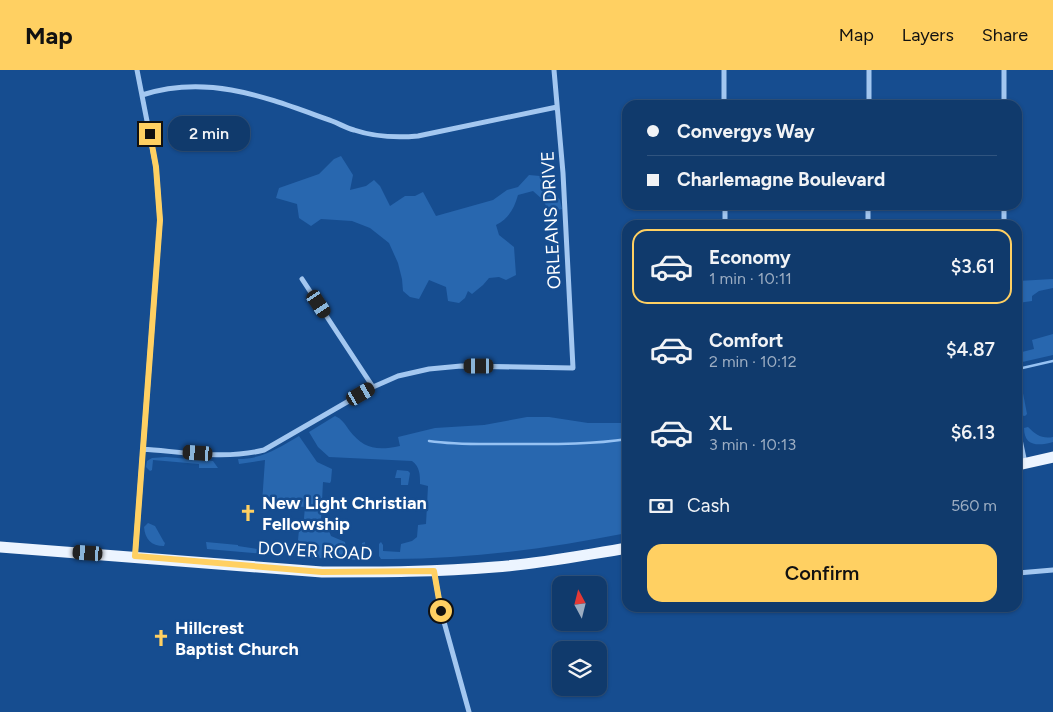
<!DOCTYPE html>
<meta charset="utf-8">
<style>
body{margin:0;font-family:Figtree,sans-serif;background:#194172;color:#f1f3f6;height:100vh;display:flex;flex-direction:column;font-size:19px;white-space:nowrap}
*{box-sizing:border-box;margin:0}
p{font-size:16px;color:#9cadc2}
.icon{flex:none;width:28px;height:28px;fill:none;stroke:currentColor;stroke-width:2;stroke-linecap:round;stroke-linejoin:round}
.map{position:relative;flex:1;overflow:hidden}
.sheet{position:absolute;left:622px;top:150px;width:400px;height:392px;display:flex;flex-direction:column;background:#103a6c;border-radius:15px;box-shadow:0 1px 4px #0004,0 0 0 1px #30547f}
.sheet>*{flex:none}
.banner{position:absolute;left:622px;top:30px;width:400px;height:110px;border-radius:15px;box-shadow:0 1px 4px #0004,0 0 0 1px #30547f;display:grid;align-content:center;height:110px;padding:0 25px;background:#103a6c}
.needle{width:32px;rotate:353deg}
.controls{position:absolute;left:552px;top:506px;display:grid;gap:10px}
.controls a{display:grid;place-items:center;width:55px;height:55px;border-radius:10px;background:#103a6c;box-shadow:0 1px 4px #0004,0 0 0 1px #30547f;font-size:25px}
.end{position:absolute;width:22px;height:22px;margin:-11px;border:6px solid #ffd062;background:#111;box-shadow:0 0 0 2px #111}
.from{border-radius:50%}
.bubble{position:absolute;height:35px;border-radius:15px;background:#103a6c;box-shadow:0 1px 4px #0004,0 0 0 1px #30547f;font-size:16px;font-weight:600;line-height:35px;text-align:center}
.car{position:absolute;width:15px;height:30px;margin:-15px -8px;border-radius:6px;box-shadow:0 0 4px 1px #0007;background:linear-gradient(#222 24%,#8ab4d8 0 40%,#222 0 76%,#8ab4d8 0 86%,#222 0)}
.banner b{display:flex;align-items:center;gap:18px;height:48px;font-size:19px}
.banner b+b{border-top:1px solid #30547f}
.banner i{width:12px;height:12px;background:#f1f3f6}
ul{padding:9px 0 0;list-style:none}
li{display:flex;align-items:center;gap:15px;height:75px;margin:0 10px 8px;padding:0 15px;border:2px solid transparent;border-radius:15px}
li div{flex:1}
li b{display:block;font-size:19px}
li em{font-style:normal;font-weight:600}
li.active{border-color:#ffd062}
li>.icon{width:45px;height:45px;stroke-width:1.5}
.pay{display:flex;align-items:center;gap:12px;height:55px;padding:0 25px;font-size:19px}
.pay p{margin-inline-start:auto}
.action{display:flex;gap:10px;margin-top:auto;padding:10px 25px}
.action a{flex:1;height:58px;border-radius:15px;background:#ffd062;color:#111;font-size:20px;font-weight:600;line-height:58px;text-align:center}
header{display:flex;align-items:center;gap:30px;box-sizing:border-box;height:70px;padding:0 25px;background:#ffd062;color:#111}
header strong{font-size:24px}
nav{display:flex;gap:28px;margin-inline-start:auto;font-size:18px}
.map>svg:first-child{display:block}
.green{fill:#2867af}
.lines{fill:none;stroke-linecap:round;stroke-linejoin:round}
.stream{stroke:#96c2f3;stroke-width:2.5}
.minor{stroke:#a3c7f0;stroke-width:5}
.primary{stroke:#ecf4ff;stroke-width:11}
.route{stroke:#ffd062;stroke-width:6}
.labels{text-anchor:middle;stroke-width:5;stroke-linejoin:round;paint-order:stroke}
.street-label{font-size:18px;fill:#fff;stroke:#164d90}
.poi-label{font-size:18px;font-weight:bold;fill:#fff;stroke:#164d90;text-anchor:start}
</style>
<header>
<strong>Map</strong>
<nav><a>Map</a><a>Layers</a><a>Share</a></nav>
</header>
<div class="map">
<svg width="1053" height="642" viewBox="0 0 1053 642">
<rect width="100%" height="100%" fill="#164d90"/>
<!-- green -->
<path class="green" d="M341 86 353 105 350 120 366 116 374 110 380 116 390 136 405 126H415L423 122 436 146 493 130 507 120 518 117 529 105 540 106 560 130 562 139 550 142 542 129 533 121 518 125C514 139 509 148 496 155L499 165 514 177 516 205 506 210 499 207 489 208 483 215 472 224 468 221 465 228 459 233 448 231 446 217 429 210 419 229 410 227 403 221 402 209 398 193 389 173 370 158 352 151 321 149 311 156 299 148 297 134 276 128 279 118 319 104 334 89Z
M1053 209V218L1039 221 1032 226V231L1018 233V211Z
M1053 264V285L1018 293V283L1034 279 1032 270Z
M1018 316 1022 318 1027 344 1025 346 1019 345 1018 335Z
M335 346C342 349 345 354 349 360 364 379 376 381 400 376L398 367 435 358 484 355 527 347H549L588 353H627V463C546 479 464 490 381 489L379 486V474L381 472 383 475V481L400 482 401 474 412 471 417 467 418 455 426 454 428 416 420 414C420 405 420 397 412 391L329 387 318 377 309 362Z
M1028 357C1036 365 1042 369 1053 367V372C1039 376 1024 377 1024 358Z
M299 366 317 392 332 399 331 411 330 413 323 412 321 450 328 451 329 461 331 466 345 472 346 479 361 480 362 473 365 472 364 486 361 490 296 487V483L300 482 301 472 298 470 299 460 303 459 305 437 262 433 265 390 239 394 238 389C263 389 278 378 299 366Z
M166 387 213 391 218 398H199V394L153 390 152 400 150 401 146 397 147 391 152 388Z
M397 400 408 401 410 403 408 415H401V408H395Z
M148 453 155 456 164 472 165 473 164 476C151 476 145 469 144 457Z
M206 472 238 475V476L277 482V485L207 479Z"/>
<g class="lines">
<!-- stream -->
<path class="stream" d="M1018 299 1053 291
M429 371C456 375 482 374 509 374 549 374 588 375 628 369"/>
<!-- minor -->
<path class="minor" d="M724 0V35
M869 0V35
M1004 0V35
M142 25C210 3 270 29 332 51 340 54 346 58 354 60 375 67 396 68 418 66L557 37
M725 135V155
M868 155V135
M1004 155V135
M302 209 373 317
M1018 360 1025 393
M143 379C183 382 225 390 264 380L373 317 398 306 429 299 461 296 573 298 563 103 554 0
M135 486 160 150 156 97 137 0
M434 501 441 541 469 642
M1018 503 1053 500"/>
<!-- primary -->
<path class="primary" d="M1018 395 1053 387
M0 477 322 502C380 502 437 502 495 497 539 494 583 485 628 478"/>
</g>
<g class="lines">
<!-- route -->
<path class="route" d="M150 64 156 97 160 150 135 486 322 502 434 501 441 541"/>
</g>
<!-- icons -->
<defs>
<g id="church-bare" transform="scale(1.35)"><path d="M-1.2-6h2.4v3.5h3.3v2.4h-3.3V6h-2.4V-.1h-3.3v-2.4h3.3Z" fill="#ffd062" stroke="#164d90" stroke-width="2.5" paint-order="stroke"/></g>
</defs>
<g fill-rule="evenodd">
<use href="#church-bare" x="248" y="443"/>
<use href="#church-bare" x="161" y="568"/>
</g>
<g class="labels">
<!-- street labels -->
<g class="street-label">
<text transform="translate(551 150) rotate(-93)" y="6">ORLEANS DRIVE</text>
<text transform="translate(315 481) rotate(3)" y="6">DOVER ROAD</text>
</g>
<!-- poi labels -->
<g class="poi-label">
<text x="262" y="439">New Light Christian<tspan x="262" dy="21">Fellowship</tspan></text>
<text x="175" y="564">Hillcrest<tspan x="175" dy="21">Baptist Church</tspan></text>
</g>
</g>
</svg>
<div class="controls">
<a><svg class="needle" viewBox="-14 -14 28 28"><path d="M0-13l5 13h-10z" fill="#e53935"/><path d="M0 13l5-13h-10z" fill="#9cadc2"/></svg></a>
<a><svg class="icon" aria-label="layers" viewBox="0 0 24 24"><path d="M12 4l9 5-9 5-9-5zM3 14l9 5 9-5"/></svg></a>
</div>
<i class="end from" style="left:441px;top:541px"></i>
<i class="end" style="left:150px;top:64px"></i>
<div class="bubble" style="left:168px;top:46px;width:82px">2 min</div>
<i class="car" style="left:319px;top:234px;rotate:146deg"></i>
<i class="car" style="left:479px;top:296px;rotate:270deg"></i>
<i class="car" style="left:361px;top:324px;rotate:60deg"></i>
<i class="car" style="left:198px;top:383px;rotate:274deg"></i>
<i class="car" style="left:88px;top:483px;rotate:274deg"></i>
<div class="banner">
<b><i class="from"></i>Convergys Way</b>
<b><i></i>Charlemagne Boulevard</b>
</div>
<section class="sheet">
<ul>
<li class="active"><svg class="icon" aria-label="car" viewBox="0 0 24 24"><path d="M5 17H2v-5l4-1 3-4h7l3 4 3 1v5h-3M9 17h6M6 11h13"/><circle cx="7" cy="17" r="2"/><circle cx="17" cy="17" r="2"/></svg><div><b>Economy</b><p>1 min · 10:11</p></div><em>$3.61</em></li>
<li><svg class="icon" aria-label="car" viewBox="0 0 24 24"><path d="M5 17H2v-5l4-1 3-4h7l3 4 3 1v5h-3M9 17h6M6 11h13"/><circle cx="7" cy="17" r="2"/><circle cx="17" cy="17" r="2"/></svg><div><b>Comfort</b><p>2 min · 10:12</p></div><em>$4.87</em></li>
<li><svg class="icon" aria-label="car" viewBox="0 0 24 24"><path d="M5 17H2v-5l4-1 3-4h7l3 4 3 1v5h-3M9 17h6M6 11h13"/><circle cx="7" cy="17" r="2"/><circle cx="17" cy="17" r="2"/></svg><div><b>XL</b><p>3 min · 10:13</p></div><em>$6.13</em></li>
</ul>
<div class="pay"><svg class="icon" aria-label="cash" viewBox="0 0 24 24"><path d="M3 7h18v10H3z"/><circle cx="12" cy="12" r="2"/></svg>Cash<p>560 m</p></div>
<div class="action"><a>Confirm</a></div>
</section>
</div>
